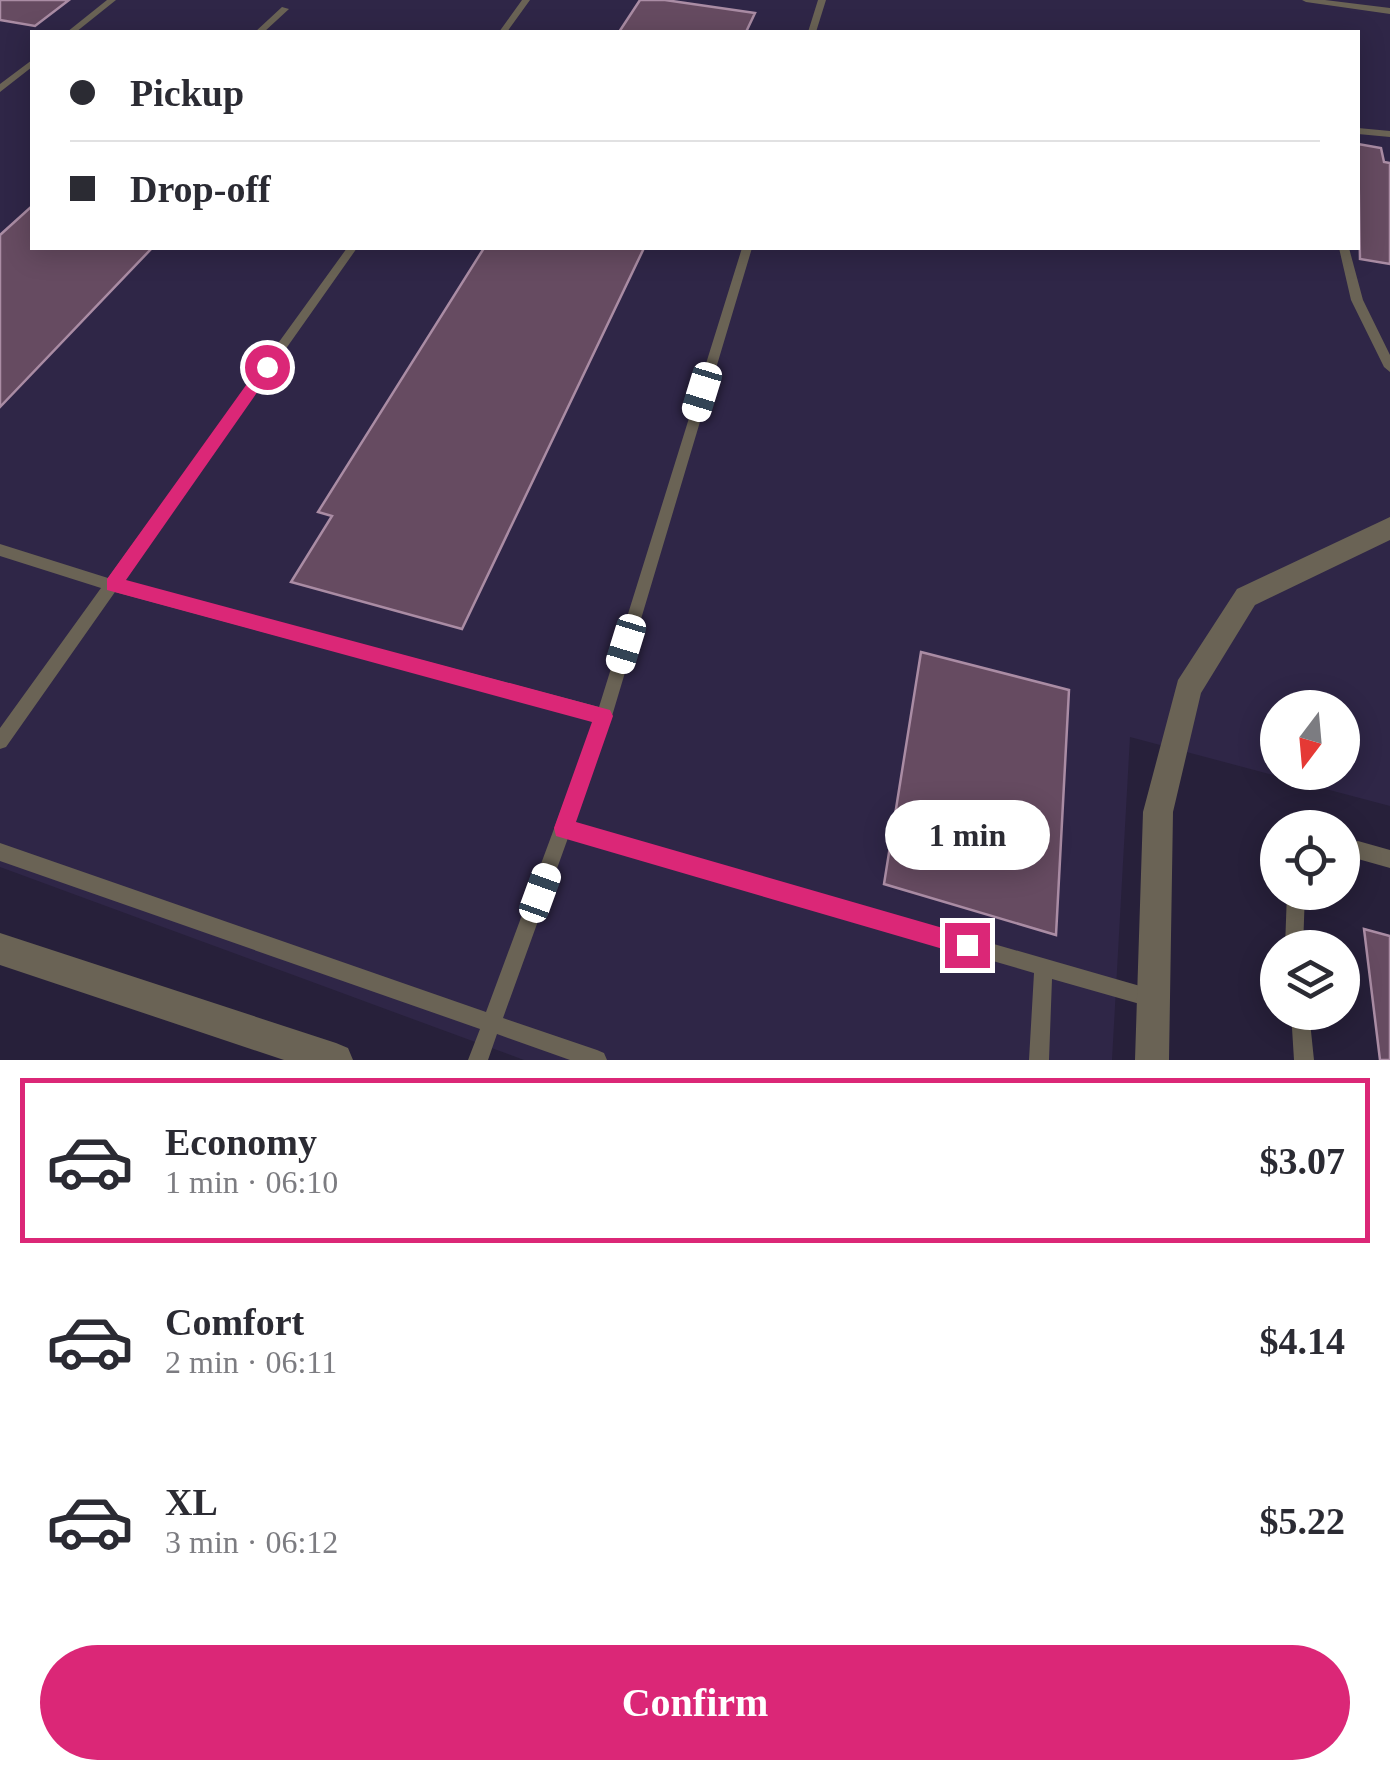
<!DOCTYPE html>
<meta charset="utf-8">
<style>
body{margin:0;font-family:Georgia,serif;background:#f7f7f7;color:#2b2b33;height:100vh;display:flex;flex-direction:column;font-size:38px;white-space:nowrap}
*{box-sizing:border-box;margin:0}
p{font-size:32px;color:#7c7c81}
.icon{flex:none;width:55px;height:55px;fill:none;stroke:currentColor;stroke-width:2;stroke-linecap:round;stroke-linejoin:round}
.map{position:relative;height:1060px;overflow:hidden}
.panel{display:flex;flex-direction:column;background:#fff;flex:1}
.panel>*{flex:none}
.top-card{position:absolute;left:30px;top:30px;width:1330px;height:220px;border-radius:0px;box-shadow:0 5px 25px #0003;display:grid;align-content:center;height:220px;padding:0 40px;background:#fff}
.needle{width:65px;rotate:196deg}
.tools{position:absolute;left:1260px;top:690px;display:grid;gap:20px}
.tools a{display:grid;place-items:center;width:100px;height:100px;border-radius:50%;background:#fff;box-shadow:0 5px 25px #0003;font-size:50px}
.end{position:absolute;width:45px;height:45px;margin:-22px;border:12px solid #db2777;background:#fff;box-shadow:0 0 0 5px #fff}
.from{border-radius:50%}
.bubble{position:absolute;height:70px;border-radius:35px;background:#fff;box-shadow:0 5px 25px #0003;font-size:32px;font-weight:700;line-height:70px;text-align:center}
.car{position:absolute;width:30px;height:60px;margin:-30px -15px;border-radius:12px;box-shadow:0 0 8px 2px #0007;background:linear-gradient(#fff 24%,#345 0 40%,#fff 0 76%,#345 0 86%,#fff 0)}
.top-card b{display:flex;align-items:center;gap:35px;height:95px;font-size:38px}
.top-card b+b{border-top:2px solid #e1e1e2}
.top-card i{width:25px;height:25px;background:#2b2b33}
ul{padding:18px 0 0;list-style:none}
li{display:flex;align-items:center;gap:30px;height:165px;margin:0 20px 15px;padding:0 20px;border:5px solid transparent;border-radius:0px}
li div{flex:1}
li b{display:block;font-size:38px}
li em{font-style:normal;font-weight:700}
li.on{border-color:#db2777}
li>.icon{width:90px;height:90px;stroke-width:1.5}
.button{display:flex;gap:20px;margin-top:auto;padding:20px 40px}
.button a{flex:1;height:115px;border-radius:60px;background:#db2777;color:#fff;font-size:40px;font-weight:700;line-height:115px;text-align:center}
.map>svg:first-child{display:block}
.built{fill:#2f2647;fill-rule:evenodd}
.building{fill:#664b61;stroke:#aa8ca4;stroke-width:2.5}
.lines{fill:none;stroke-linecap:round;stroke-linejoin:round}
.service{fill:#6a6355;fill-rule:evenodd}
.minor{fill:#6a6355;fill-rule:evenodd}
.route{fill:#db2777}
</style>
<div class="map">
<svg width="1390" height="1060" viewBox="0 0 1390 1060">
<rect width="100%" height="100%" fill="#27203a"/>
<!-- built -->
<path class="built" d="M0 0H1390V806L1130 737 1112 1060H524L0 867ZM32 32H1358V248H32ZM1278 708H1342V772H1278Z"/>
<!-- building -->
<path class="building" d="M0 0H69L35 26 0 20Z
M640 0H665L755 13 746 32H619Z
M1358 144 1381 148 1384 162 1390 163V264L1360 259Z
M32 206V248H152L0 407V235Z
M484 248H644L462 629 291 582 332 516 318 512Z
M921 652 1069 690 1056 935 884 884Z
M1364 929 1390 936V1060H1380Z"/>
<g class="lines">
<!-- service -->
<path class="service" d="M107 0H116L76 32H67Z
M522 0H530L507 32H499Z
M818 0H826L816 32H808Z
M1302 0H1325L1390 8V14L1306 2Z
M282 7 289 9 264 32H255Z
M32 60V67L0 92V84Z
M1358 128 1390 131V137L1358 134Z
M347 248H357L122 581 599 707 742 248H752L612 716 573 823 1154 990 1161 992 1163 999 1161 1006 1154 1008 1052 979 1049 1060H1029L1034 973 568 838 503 1018 597 1050 604 1053 607 1060H570L497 1034 488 1060H468L480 1029 0 861V843L486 1012 594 721 115 592 6 747 0 749V728L101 588 0 556V544L108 578Z
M1339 248H1349L1363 300 1390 355V372L1384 367 1351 300Z
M1358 841 1390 850V868L1358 859 1342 862V845Z
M1287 892H1305L1303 948H1285Z
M1291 1012H1309L1314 1060H1294Z"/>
<!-- minor -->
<path class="minor" d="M1390 517V540L1255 605 1201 693 1173 812 1169 1060H1135L1143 812 1178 680 1237 589Z
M0 933 336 1043 348 1048 353 1060H284L0 965Z"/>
</g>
<!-- route -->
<path class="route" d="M267 362 274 367 272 371 126 580 610 710 613 716 576 822 967 935 974 938 977 945 974 953 967 956 556 836 554 828 592 722 107 590V579L262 363Z"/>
</svg>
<div class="tools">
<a><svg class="needle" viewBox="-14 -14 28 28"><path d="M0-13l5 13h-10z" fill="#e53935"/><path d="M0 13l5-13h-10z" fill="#7c7c81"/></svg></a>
<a><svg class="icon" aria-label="locate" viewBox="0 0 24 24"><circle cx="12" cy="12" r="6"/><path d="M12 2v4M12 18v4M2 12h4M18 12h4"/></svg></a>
<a><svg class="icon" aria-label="layers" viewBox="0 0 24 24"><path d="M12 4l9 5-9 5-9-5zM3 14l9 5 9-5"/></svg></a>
</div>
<i class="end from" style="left:267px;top:367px"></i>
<i class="end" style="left:967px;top:945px"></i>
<div class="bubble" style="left:885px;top:800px;width:165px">1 min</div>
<i class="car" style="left:702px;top:392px;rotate:197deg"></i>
<i class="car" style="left:626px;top:644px;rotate:197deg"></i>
<i class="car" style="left:540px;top:893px;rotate:20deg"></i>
<div class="top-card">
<b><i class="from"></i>Pickup</b>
<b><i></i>Drop-off</b>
</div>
</div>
<section class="panel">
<ul>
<li class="on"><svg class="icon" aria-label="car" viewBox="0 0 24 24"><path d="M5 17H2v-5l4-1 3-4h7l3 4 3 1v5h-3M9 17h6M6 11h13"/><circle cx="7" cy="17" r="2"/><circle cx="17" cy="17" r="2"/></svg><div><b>Economy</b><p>1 min · 06:10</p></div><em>$3.07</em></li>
<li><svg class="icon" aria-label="car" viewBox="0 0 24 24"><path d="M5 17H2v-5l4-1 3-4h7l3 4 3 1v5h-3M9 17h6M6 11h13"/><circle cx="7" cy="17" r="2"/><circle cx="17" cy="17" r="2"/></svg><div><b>Comfort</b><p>2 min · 06:11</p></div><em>$4.14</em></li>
<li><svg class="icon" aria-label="car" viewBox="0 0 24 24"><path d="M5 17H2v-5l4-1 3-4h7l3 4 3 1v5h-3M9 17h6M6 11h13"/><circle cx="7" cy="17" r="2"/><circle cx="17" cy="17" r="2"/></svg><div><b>XL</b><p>3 min · 06:12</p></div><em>$5.22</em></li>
</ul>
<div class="button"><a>Confirm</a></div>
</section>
